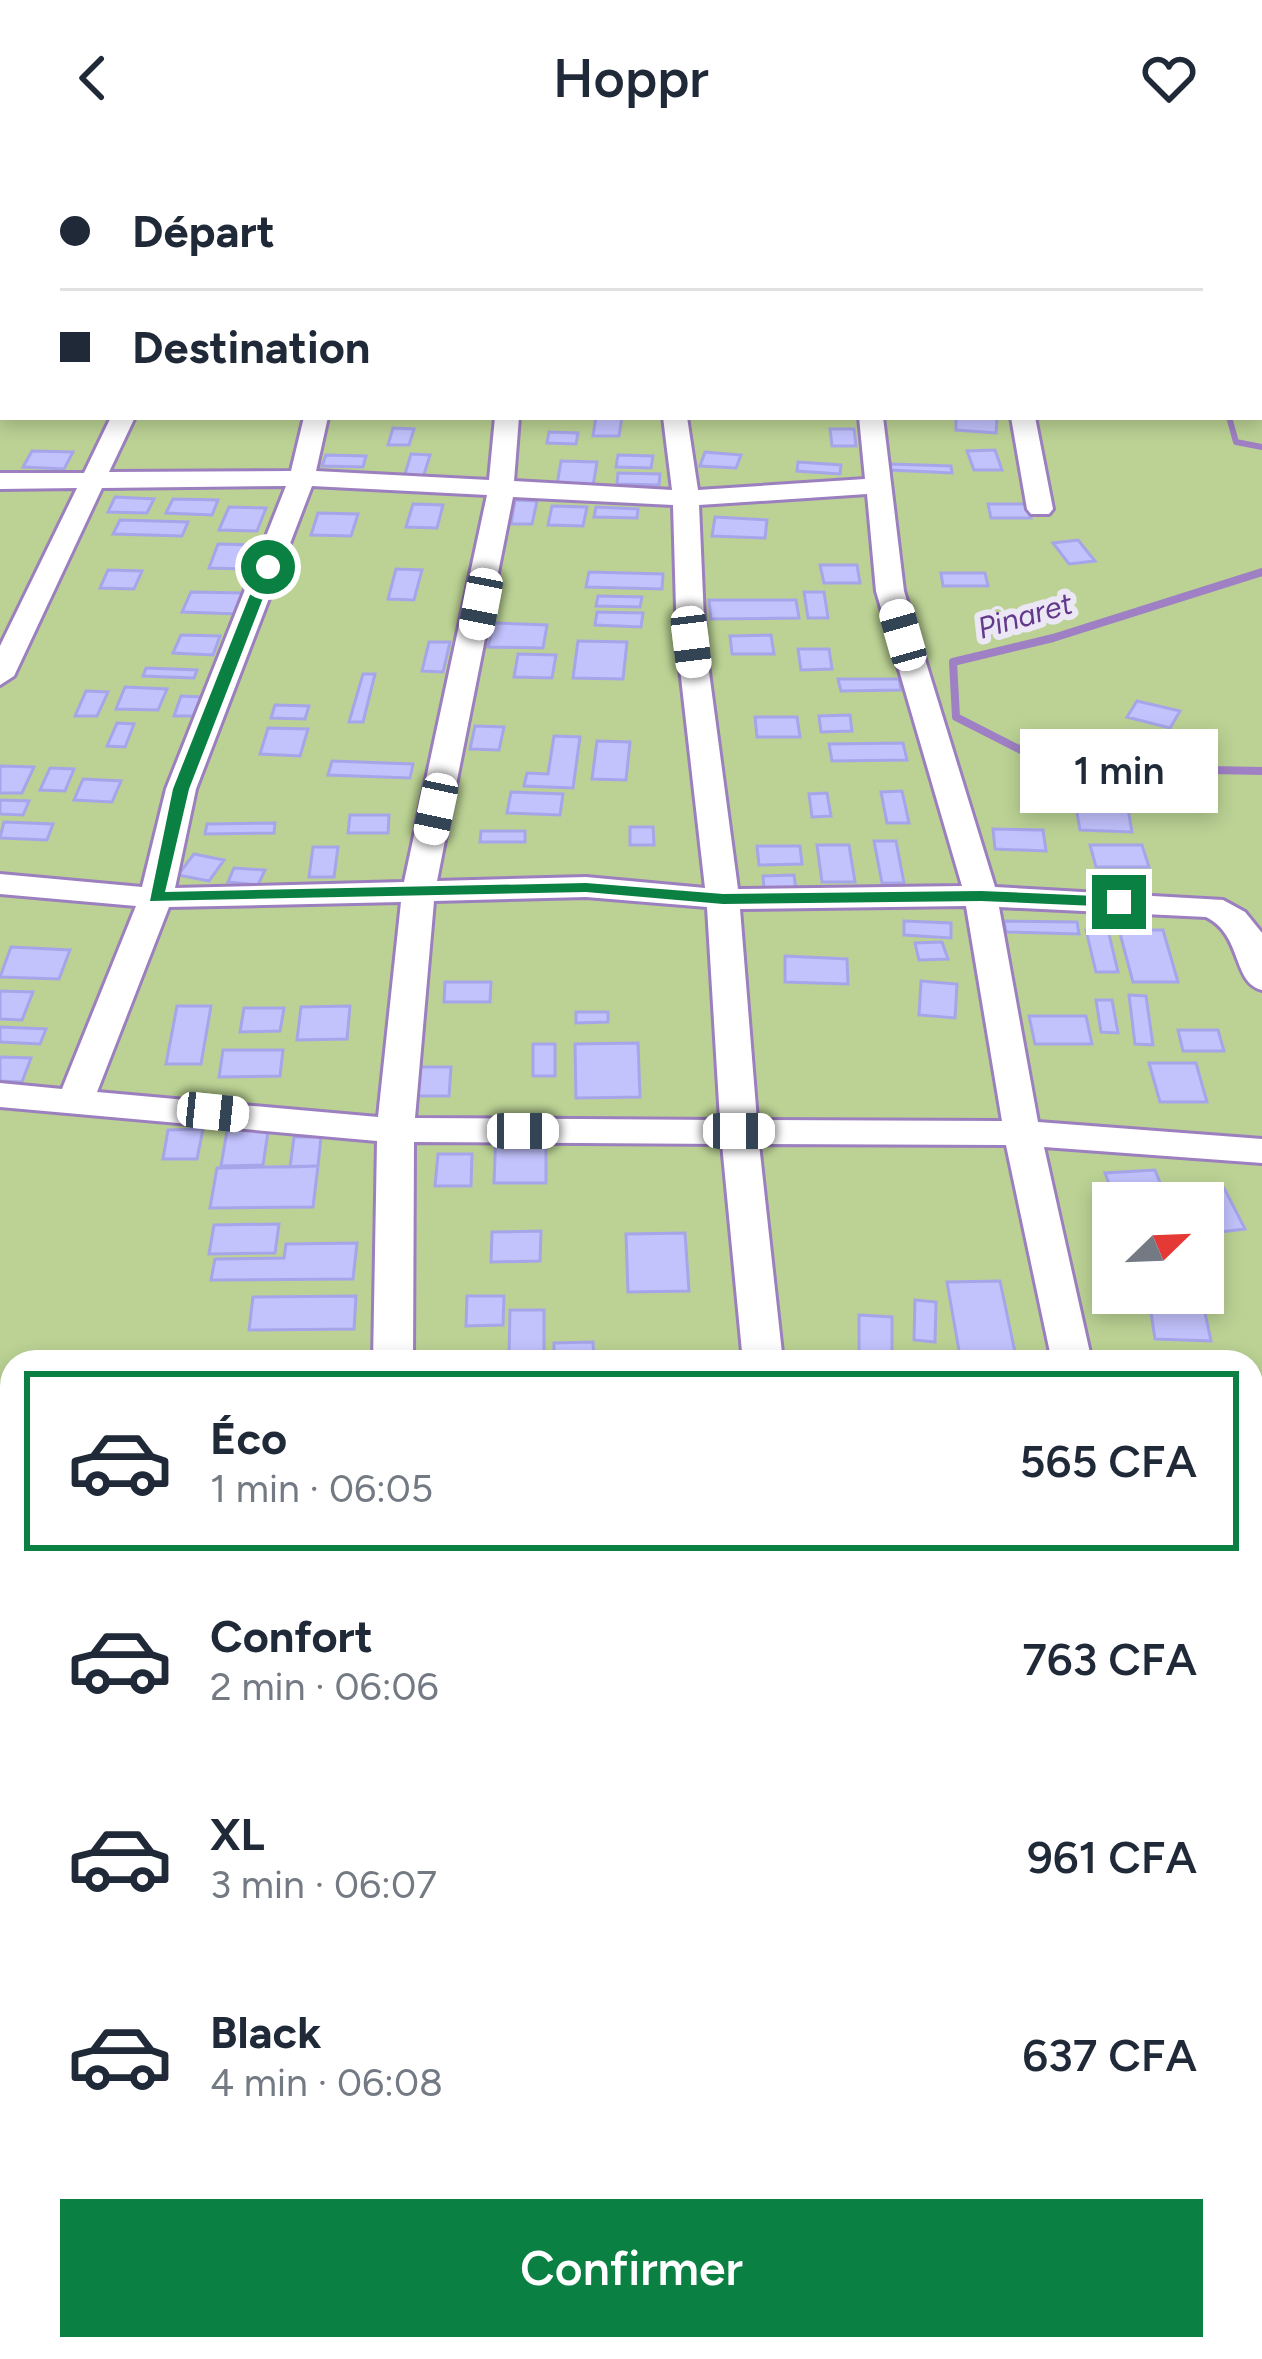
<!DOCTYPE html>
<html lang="fr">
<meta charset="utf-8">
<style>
body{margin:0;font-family:Figtree,sans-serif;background:#f2f2f3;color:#1f2937;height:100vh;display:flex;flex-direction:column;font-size:45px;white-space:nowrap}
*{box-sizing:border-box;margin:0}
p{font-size:39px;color:#747a83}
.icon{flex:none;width:66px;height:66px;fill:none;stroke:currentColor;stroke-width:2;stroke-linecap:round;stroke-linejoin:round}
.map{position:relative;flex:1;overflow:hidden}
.side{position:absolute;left:0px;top:1194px;width:1263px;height:1011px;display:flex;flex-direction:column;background:#fff;border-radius:36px 36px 0 0;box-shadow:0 6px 18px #0003}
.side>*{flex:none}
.hud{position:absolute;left:0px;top:0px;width:1263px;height:264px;box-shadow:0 6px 18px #0003;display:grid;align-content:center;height:264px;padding:0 60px;background:#fff}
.needle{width:78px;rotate:67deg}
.fabs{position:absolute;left:1092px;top:1026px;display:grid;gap:24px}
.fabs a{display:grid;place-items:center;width:132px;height:132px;border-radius:0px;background:#fff;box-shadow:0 6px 18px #0003;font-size:60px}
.end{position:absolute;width:54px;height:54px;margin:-27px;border:15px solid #0b8043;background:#fff;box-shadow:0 0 0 6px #fff}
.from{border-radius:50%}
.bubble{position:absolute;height:84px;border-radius:0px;background:#fff;box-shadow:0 6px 18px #0003;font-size:39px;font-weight:600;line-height:84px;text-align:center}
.car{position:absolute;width:36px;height:72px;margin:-36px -18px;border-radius:15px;box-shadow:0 0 9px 3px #0007;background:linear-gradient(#fff 24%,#345 0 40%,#fff 0 76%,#345 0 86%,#fff 0)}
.hud b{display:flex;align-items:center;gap:42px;height:114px;font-size:45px}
.hud b+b{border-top:3px solid #e0e1e3}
.hud i{width:30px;height:30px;background:#1f2937}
ul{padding:21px 0 0;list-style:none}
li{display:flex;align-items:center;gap:36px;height:180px;margin:0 24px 18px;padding:0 36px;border:6px solid transparent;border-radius:0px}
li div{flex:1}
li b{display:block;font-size:45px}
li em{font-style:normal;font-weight:600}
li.current{border-color:#0b8043}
li>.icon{width:108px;height:108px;stroke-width:1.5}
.action{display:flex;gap:24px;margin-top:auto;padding:24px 60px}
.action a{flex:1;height:138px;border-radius:0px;background:#0b8043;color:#fff;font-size:48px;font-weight:600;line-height:138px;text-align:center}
header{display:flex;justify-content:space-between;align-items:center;height:156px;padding:0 60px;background:#fff;font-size:54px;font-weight:600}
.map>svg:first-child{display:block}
.green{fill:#bbd294;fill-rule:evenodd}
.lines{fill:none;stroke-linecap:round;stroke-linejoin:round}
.stream-far1{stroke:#9f80c4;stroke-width:6}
.stream{stroke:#9f80c4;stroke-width:8}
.building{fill:#c2c2fd;stroke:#a7a5ea;stroke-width:3}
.minor-casing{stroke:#9c7fbf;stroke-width:6}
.minor{fill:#fff;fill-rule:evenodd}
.route{fill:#0b8043}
.labels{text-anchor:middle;stroke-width:12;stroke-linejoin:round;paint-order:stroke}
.far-water-label{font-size:30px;font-style:italic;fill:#62398b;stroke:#ece7f5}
</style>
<header><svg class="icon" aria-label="back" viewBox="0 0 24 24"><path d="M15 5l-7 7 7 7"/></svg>Hoppr<svg class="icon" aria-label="heart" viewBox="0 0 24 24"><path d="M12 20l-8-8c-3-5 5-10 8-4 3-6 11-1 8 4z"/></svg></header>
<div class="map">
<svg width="1262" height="2203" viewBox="0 0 1262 2203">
<rect width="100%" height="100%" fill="#e5d3fd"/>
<!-- green -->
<path class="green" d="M0 0H1262V2203H0ZM3 3H1260V261H3ZM1113 1047H1203V1137H1113ZM12 1206H1251V2193H12Z"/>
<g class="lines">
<!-- stream-far1 -->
<path class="stream-far1" d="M1229 261 1236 286 1262 291"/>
<!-- stream -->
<path class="stream" d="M1262 416 1053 482 953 506 956 561 1054 611 1262 615"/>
</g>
<!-- building -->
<path class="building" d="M596 261H622L619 280H593Z
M956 261 997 262 996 277 956 274Z
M393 272 414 273 409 289H388Z
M830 273H854L856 290H832Z
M549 276 578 277 576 288 547 287Z
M995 294 1002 314H974L967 295Z
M32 295 73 296 64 313 23 311Z
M705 296 741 299 736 312 700 310Z
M411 298 430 299 422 325H403Z
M326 299 366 300 363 311 322 310Z
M618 299 653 300 651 312 616 311Z
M561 305 597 306 593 330 557 329Z
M798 306 841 309 840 318 797 315Z
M890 308 951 310 952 317 889 314Z
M618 317 660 318 659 329 617 328Z
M115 341 154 343 147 357 108 356Z
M173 343 218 344 212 359 166 357Z
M515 344 537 345 532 368H511Z
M413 348 443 349 437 372 406 371Z
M988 348H1027L1031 362H991Z
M552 350 587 351 583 370 548 369Z
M229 351 266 352 257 375 219 374Z
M596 351 638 353 637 362 594 361Z
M318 357 358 358 351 380 311 379Z
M715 361 767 364 765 382 712 380Z
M120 364 188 366 182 380 113 378Z
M1078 384 1095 405 1069 408 1053 387Z
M218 388 253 389 244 413 209 412Z
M820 409H857L860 427H824Z
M396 413 422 414 414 444 388 443Z
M108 414 142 415 134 433 100 432Z
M589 416 663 418 662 433 586 431Z
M941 417H985L988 430H943Z
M191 436 245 437 238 458 182 456Z
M804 436H824L828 462H808Z
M598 440 642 441 640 451 596 450Z
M709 444H796L799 462 711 463Z
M597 456 643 457 641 471 595 469Z
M494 467 547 469 543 492 488 491Z
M181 479 220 480 213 499 173 497Z
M771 479 774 498H732L730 480Z
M578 485 627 486 623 523 573 522Z
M429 486H450L443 516 422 515Z
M798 493H829L832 513 801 514Z
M518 498 556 499 552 522 514 521Z
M146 512 197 514 194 522 143 520Z
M363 518H375L363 566H349Z
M838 523H899L901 534 841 535Z
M125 531 167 533 158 554 116 553Z
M86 535 108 536 97 560H75Z
M181 540 201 541 193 560H174Z
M1137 545 1180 555 1170 572 1127 561Z
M275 549 309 550 305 563 271 562Z
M850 559 852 575 821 576 819 560Z
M755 561H797L800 581H757Z
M117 567 134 568 125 591 107 590Z
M475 570 504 571 499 594 470 593Z
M268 572 308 573 300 600 260 598Z
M554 580 580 581 573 632 524 630 527 617 548 618Z
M597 585 630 586 626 624 592 623Z
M903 587 907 604 832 605 829 588Z
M332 605 413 608 410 622 328 619Z
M0 610 34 611 22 637H0Z
M50 612 74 613 65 635 40 634Z
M83 623 121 625 112 646 74 644Z
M902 635 909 667H887L881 636Z
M511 636 563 638 560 659 507 657Z
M827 637 831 660 812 661 809 638Z
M0 644 29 645 23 659 0 658Z
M1076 651 1128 653 1132 676 1080 674Z
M350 659H389L388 677H348Z
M4 666 53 668 47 684 0 682Z
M275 667 274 677 205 678 207 668Z
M630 671H653L654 689H630Z
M993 673 1043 674 1046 695 995 693Z
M481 675H525V686H480Z
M874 685H896L904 727H882Z
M817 689H849L855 726H822Z
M1090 689H1142L1149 711H1096Z
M757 690H800L802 708 759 709Z
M313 691H338L334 721H309Z
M194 698 224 704 209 725 178 719Z
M234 712 265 714 258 729 228 726Z
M794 719 796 733H764L763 720Z
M904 765 951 767V782L904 779Z
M1004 765 1077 766 1079 778 1006 776Z
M1086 774H1108L1118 816H1096Z
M1119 774H1163L1178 826H1133Z
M942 786 948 803 919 804 915 787Z
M11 791 70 794 59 823 0 821Z
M785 800 847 803 848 828 785 826Z
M921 825 957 828 955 862 919 859Z
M445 826H491L490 846H444Z
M0 835 33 836 22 864 0 863Z
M1129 839 1146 840 1153 889 1135 888Z
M1096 844H1112L1118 877 1101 876Z
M177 850H211L201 908H166Z
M350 850 347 883 297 884 301 851Z
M244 852H284L280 875 240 876Z
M576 856H608V866L576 867Z
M1029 860H1086L1092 888H1035Z
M0 871 46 873 40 888 0 886Z
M1178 874H1218L1224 895H1183Z
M638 887 640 941 576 942 575 888Z
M533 888H555V920H533Z
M223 894H283L280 920 219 921Z
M0 901 31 902 22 926 0 925Z
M1149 907H1196L1207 946H1160Z
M420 911H451L449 940H418Z
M228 969H269L263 1009 221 1010Z
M203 973 197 1003H163L168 974Z
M546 975V1027H494L496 976Z
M294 981H321L318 1010 290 1011Z
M438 998H472L471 1030H435Z
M318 1010 313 1051 210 1052 217 1012Z
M1155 1014 1168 1047H1116L1105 1017Z
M1224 1032 1245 1073 1203 1078V1047H1187L1182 1037Z
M279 1068 275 1097 209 1098 214 1069Z
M541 1075 540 1105 491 1106 492 1076Z
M685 1077 689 1135 628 1136 626 1078Z
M357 1087 353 1123 211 1124 215 1103 284 1102 286 1088Z
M1000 1125 1017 1206H961L947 1126Z
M356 1140 354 1173 249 1174 253 1141Z
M467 1140H504L503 1169 466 1170Z
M915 1144 936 1146 935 1186 914 1184Z
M1150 1150 1204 1152 1211 1185 1155 1183Z
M510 1154H544V1200H509Z
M859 1159 892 1161V1206H859Z
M593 1186 594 1206H554V1187Z
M1251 1410 1262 1414V1479L1251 1474Z
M0 1902 12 1907V1976L4 1989Z
M1105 2193H1193V2203H1105Z"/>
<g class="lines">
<!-- minor casing -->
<g class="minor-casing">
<path id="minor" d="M93 0H113L91 3Z
M505 0H525V3H505Z
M647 0H667V3H647Z
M801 0H821V3H801Z
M985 0H1005V3H985Z
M3 155V173L0 174V156Z
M1260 161 1262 162V176L1260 175Z
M0 214H3V228H0Z
M111 261H135L109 316 291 315 304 261H328L316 315 489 324 495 261H519L514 325 672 334 663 261H687L698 334 865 323 859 261H883L904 435 995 731 1223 744 1245 756 1262 777V834C1232 827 1243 779 1206 761L999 751 1038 966 1262 983V1007L1044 991 1092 1206H1052L1006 989 759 988 783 1206H743L722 988 414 986 413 1206H373L377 985 0 951V927L62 933 136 750 0 738V718L142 731 166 633 286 330 102 332 14 520 0 529V490L77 332 0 333V317H84ZM312 330 487 339 404 726 175 732 196 633ZM867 338 876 435 962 730 738 733 705 486 699 349ZM513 341 673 349 677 486 705 732 586 721 437 725ZM586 741 707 751 720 964 415 962 434 745ZM401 746 378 961 97 936 169 751ZM966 750 1002 965 757 964 740 753Z
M1011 261H1035L1053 353 1049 358H1031L1027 353Z
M1251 1250 1262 1251V1283L1251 1282Z
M12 1999V2060L0 2065V2004Z
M815 2193H873L874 2203H816Z"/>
</g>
<!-- minor -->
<use href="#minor" class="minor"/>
</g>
<!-- route -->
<path class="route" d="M268 407 275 411 189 633 165 736 586 727 723 738 981 735 1119 741 1127 746 1119 751 981 745 723 748 586 736 150 745 173 633 261 411Z"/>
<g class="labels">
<!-- far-water labels -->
<g class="far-water-label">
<text transform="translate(1025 460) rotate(-16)" y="10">Pinaret</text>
</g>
</g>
</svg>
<div class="fabs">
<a><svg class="needle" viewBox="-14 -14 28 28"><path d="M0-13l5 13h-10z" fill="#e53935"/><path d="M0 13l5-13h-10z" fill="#747a83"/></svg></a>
</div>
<i class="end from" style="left:268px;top:411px"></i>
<i class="end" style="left:1119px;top:746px"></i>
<div class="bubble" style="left:1020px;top:573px;width:198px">1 min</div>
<i class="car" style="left:481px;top:448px;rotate:191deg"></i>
<i class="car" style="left:903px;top:479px;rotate:344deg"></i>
<i class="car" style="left:691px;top:486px;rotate:173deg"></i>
<i class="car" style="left:436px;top:653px;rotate:192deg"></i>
<i class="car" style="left:213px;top:956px;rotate:96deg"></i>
<i class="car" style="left:523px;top:975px;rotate:90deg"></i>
<i class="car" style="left:739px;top:975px;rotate:90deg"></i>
<div class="hud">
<b><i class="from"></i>Départ</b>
<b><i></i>Destination</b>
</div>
<section class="side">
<ul>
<li class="current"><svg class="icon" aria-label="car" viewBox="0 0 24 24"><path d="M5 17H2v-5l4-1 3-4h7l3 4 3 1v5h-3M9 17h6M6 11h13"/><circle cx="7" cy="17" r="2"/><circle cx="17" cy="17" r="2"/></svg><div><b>Éco</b><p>1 min · 06:05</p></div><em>565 CFA</em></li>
<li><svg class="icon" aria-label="car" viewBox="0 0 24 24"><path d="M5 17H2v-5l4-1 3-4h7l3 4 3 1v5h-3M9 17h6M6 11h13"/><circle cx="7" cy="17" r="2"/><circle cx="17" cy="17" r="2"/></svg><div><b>Confort</b><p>2 min · 06:06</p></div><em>763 CFA</em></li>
<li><svg class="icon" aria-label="car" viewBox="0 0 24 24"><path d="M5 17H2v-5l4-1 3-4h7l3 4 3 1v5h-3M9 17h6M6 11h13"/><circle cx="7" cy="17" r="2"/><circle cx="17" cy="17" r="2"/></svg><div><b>XL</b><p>3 min · 06:07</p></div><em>961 CFA</em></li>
<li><svg class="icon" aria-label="car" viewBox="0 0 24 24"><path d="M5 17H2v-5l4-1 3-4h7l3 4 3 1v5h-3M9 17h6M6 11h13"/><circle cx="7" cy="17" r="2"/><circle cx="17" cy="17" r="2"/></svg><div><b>Black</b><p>4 min · 06:08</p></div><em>637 CFA</em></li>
</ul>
<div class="action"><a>Confirmer</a></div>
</section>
</div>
